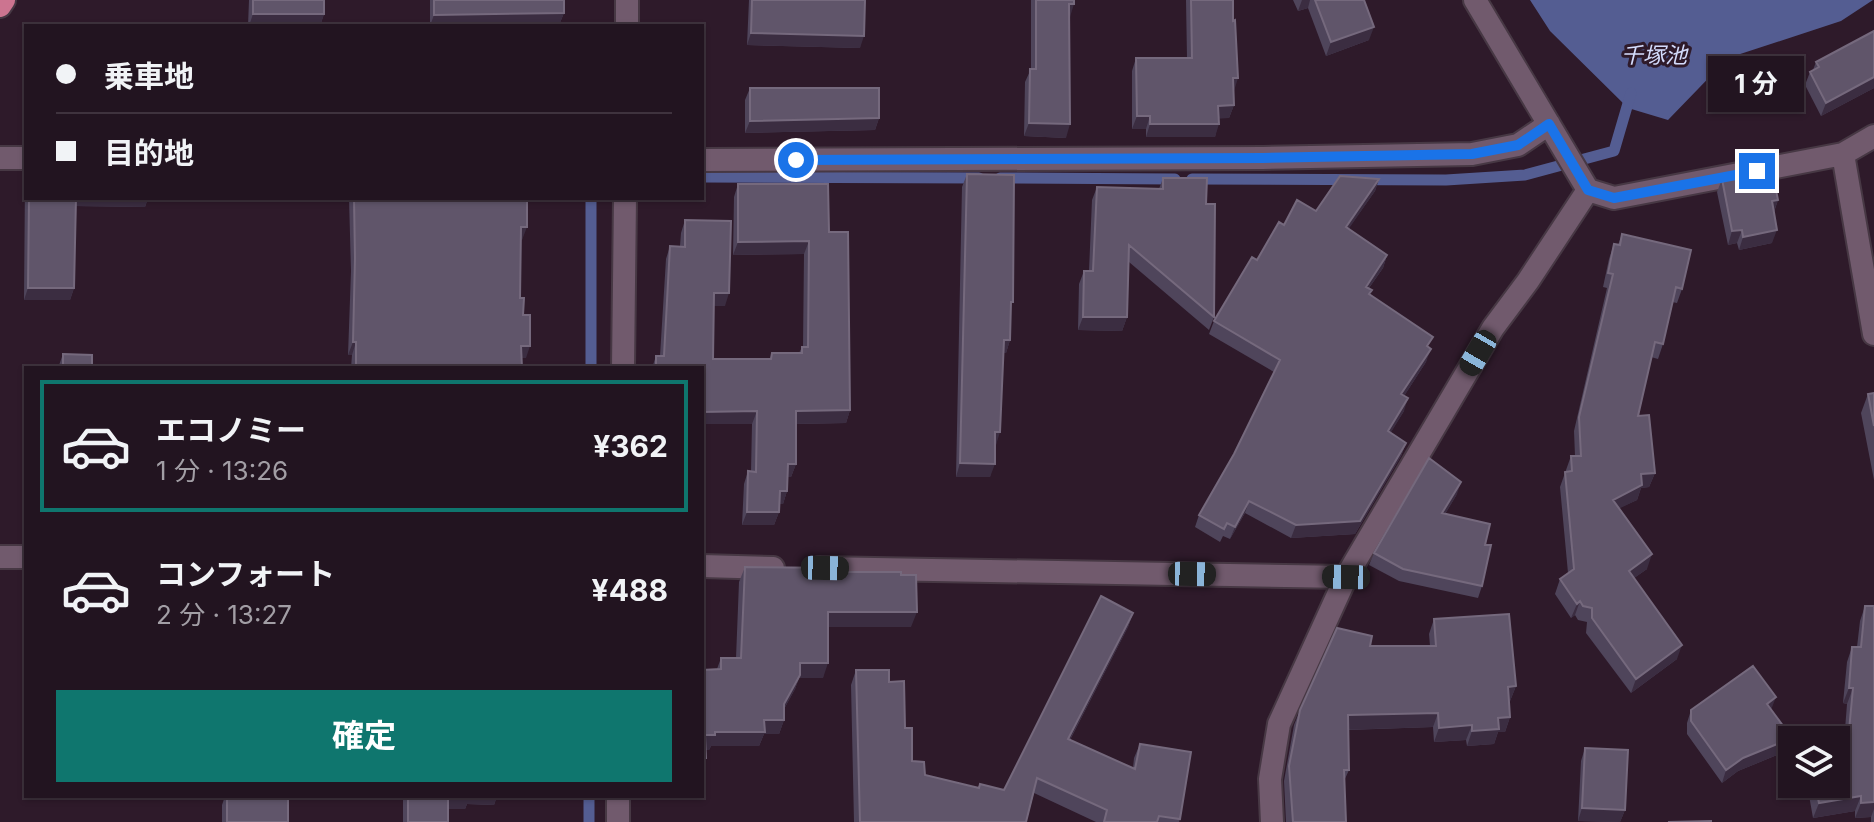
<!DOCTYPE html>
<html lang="ja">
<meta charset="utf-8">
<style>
body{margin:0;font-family:Inter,"Noto Sans JP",sans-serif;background:#2a1d29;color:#f1f3f6;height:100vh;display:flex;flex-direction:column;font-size:30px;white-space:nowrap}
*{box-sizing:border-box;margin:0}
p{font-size:26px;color:#a29ea5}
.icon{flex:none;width:44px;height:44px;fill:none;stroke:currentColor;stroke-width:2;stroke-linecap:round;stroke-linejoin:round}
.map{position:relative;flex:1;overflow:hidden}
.side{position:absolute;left:24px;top:366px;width:680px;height:432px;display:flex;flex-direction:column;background:#221420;border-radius:0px;box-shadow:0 2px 6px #0004,0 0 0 2px #3f333e}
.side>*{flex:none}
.banner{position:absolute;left:24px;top:24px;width:680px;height:176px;border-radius:0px;box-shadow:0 2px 6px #0004,0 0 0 2px #3f333e;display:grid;align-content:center;height:176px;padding:0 32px;background:#221420}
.buttons{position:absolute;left:1778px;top:726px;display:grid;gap:16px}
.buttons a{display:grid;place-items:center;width:72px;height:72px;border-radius:0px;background:#221420;box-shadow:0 2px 6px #0004,0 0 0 2px #3f333e;font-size:40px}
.end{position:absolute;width:36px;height:36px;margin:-18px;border:10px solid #1a73e8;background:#fff;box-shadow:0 0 0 4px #fff}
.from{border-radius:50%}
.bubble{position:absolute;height:56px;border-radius:0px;background:#221420;box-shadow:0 2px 6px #0004,0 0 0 2px #3f333e;font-size:26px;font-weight:700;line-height:56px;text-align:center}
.car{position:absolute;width:24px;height:48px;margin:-24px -12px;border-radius:10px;box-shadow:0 0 6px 2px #0007;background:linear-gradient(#222 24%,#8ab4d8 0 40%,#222 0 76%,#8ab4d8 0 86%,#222 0)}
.banner b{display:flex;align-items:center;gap:28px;height:76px;font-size:30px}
.banner b+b{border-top:2px solid #3f333e}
.banner i{width:20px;height:20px;background:#f1f3f6}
ul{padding:14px 0 0;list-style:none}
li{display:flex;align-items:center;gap:24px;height:132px;margin:0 16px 12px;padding:0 16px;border:4px solid transparent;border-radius:0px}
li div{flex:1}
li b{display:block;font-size:30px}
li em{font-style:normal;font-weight:700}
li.current{border-color:#0f766e}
li>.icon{width:72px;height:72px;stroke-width:1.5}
.cta{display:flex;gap:16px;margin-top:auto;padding:16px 32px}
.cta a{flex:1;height:92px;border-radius:0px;background:#0f766e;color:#fff;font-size:32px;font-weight:700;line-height:92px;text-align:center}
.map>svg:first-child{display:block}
.water{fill:#545d92}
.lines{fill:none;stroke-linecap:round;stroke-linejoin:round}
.stream{stroke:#545d92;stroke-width:11}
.minor-casing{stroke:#473844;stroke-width:26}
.tertiary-casing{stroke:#473844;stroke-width:26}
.trunk-casing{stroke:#473844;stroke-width:26}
.minor{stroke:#715a6d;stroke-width:22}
.tertiary{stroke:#715a6d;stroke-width:22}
.trunk{stroke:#cc7490;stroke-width:22}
.wall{fill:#4f455b}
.shaded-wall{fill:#3b2d41}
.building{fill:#60556a;stroke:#75697d;stroke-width:2}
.route{stroke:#1a73e8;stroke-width:10}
.labels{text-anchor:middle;stroke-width:6;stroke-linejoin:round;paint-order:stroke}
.water-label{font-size:22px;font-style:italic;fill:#d4dcfd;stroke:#2e1a2a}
</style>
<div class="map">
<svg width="1874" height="822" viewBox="0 0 1874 822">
<rect width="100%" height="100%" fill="#2e1a2a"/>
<!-- water -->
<path class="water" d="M1530 0H1873L1841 21 1728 58 1668 120 1628 108 1550 31Z"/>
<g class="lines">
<!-- stream -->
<path class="stream" d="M702 177 979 178
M1000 178 1175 179
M1192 179 1446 180 1525 175 1614 151 1631 93
M591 368V198
M589 822V796"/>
<!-- minor casing -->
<g class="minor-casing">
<path id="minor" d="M1475 0 1588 190 1614 198 1843 154 1874 136
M1843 154 1874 334
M0 158H26
M702 160 1263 158 1472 154 1518 145 1549 124
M0 557H26
M702 566 773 568
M819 568 1346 577
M1272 822 1270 779 1279 724 1346 577 1493 328 1528 281 1588 190"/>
</g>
<!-- tertiary casing -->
<g class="tertiary-casing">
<path id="tertiary" d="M627 26V0
M623 368 625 198
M618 822V796"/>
</g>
<!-- trunk casing -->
<g class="trunk-casing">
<path id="trunk" d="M0 6 4 0"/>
</g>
<!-- minor -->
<use href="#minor" class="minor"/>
<!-- tertiary -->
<use href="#tertiary" class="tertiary"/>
<!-- trunk -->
<use href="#trunk" class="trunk"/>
</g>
<!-- wall -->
<path class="wall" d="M249 0H324V14L320 26H248Z
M430 0H564V13L559 25 430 26Z
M749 0H865L860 48 747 45Z
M1031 0H1074L1069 17 1066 138 1024 136 1025 82 1031 69Z
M1186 0H1233L1234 105 1229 118H1219L1215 137H1146V129H1132V71L1136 58H1187Z
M1293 0H1364L1369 40 1326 56 1308 8 1298 11Z
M1874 31V88L1821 116 1805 85 1810 72 1813 70 1816 62Z
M750 88 879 118 875 130 745 133V100Z
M967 174 1011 308 1010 340 1006 353H1003L996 445 990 477H956L962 187Z
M26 175V198H148L145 207 76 206 74 288 70 300H24L25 179Z
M1163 178 1206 204 1214 317 1209 330 1129 262 1127 317 1122 331 1078 330 1079 284 1084 271H1089L1092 200 1097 187 1159 189Z
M1379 179 1375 191 1348 229 1387 255 1383 268 1369 288 1370 294 1429 348 1426 362 1404 396V411L1390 433 1406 443 1401 456 1355 534 1291 538 1245 513 1230 539 1223 536 1220 542 1195 527 1199 515 1234 454 1274 372 1209 334 1214 321 1284 225 1316 211Z
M1722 179 1778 200 1774 212 1772 243 1739 250 1737 243 1728 245 1717 192Z
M738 184 829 232 850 410 846 423 796 424V464L791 477H788L787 491 783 504H779V512L774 525H742L744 484 748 471 751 472 752 424H702V368H652L656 356H660L666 259 670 246H680L681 233 685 220 725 306H714L713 359H770L772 353H799L802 347H803L804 254 733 255 734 197Z
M349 198H527L522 240H520V298L523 315 526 358H522V368H351L352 355H348L351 271Z
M1622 234 1682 289 1677 303 1672 302 1663 344 1658 359 1651 357 1638 416 1655 473 1649 487 1641 488 1637 500 1619 508 1647 569 1634 578 1677 659 1631 693 1586 633 1587 622 1578 620 1575 615 1571 618 1555 594 1560 579 1568 573 1560 487 1571 456H1575L1574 431 1607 288 1603 287 1609 259 1614 244 1618 245Z
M63 354 92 368H58Z
M26 389V538H25V391Z
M1874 393V480L1861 413 1868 394Z
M1457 494 1445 514 1485 545 1482 586 1478 598 1399 581 1369 565 1374 553Z
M745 567 848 572 911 627H828L823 678H799L795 689 784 709V720L779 734H764L759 746H711L709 750H705L717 669 721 658H736L739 582Z
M1865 606H1874V822H1871V817L1855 818V811L1813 818 1807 784H1836L1844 742 1847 704 1843 703 1847 662 1852 647H1857L1860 621Z
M1133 613 1128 627 1070 740 1133 768 1134 758 1140 744 1180 819 1179 822H1096L1034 793 1026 822H854L851 685 856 670 889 682 905 728 912 761 925 775 979 788 1004 790Z
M1434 619 1516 686 1510 701H1509L1510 717 1505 732H1498L1494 744 1467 746 1466 740 1434 742 1433 727 1348 730 1349 770 1344 781 1346 822H1286L1284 781 1294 725 1300 710 1370 646H1430L1429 634Z
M1691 710H1771L1792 738 1787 751 1738 771 1722 783 1687 734V723Z
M1585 748 1625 810 1620 822 1578 821 1581 761Z
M225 796H288V822H222V805Z
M403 796H497L494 805 467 804 465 809H448V822H403Z"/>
<!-- shaded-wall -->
<path class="shaded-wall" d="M1302 0H1310L1308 8 1298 11Z
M1069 4H1074L1070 17Z
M564 13 559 25 430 26 434 15Z
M253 14H324L320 26H249Z
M1374 27 1369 40 1326 56 1331 42Z
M751 33 864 36 860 48 747 45Z
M1874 77V88L1821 116 1826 103Z
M1233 78H1238L1234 91Z
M1234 105 1229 118 1214 119 1218 106Z
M1137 116H1150L1146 129H1132Z
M879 118 875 130 745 133 750 121Z
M1029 123 1070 124 1066 138 1024 136Z
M1150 124H1219L1215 137H1146Z
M1379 179 1375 191 1341 240 1346 227Z
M75 198H148L145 207 72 206Z
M1778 200 1773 214 1772 201Z
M521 227H527L522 240H516Z
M1742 230 1737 243 1728 245 1732 231Z
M1777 230 1772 243 1739 250 1743 237Z
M809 241 804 254 733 255 738 242Z
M1387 255 1383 268 1361 299 1366 287Z
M28 288H74L70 300H24Z
M714 293H729L725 306H709Z
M1083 317H1127L1122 331 1078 330Z
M1004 340H1010L1006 353H999Z
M353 342H356L352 355H348Z
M521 346H530L526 358H517Z
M1431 349 1426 362 1397 407 1401 394Z
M1408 398 1404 411 1384 444 1388 431Z
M850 410 846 423 792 424 796 411Z
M757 411 752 424H702V412Z
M995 432H1000L996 445 990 446Z
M1406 443 1401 456 1355 534 1291 538 1296 525Z
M960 463 995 464 990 477H956Z
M788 464H796L791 477H783Z
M1655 473 1649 487 1641 488 1637 500 1608 514 1613 500 1641 474Z
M1461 482 1457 494 1438 526 1442 513Z
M780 491H787L783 504H775Z
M1249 501 1245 513 1230 539 1235 527Z
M747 512H779L774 525H742Z
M1652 554 1647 569 1623 586 1629 571Z
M1580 601 1575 615 1571 618 1577 604Z
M828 612H917L911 627H823Z
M1133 613 1128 627 1063 753 1068 739Z
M1682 645 1677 659 1631 693 1636 679Z
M800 663H828L823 678H799L795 689 779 718Z
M1516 686 1510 701H1503L1508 687Z
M1849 688H1853L1847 704 1843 703Z
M1776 697 1771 710 1767 704Z
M1438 713 1433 727 1342 730 1348 715Z
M1510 717 1505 732H1498L1494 744 1467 746 1472 731 1498 718Z
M764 720H784L779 734H764L759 746H711L709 750H702L705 735 715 732Z
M1472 725 1466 740 1434 742 1439 728Z
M1792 738 1787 751 1738 771 1722 783 1726 770 1743 758Z
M448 796H497L494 805 467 804 465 809H443Z
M1861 796 1855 811 1813 818 1819 803Z
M1874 802V809L1871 817 1855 818 1861 803Z
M1582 808 1625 810 1620 822 1578 821Z"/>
<!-- building -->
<path class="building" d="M253 0H324V14H253Z
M434 0H564V13L434 15Z
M752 0H865L864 36 751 33Z
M1036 0H1074V4H1069L1070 124 1029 123 1030 69H1036Z
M1191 0H1233V21L1235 20 1238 78H1233L1234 105 1218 106 1219 124H1150V116H1137L1136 58H1192Z
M1315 0H1364L1374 27 1331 42Z
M1874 31V77L1826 103 1810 72 1819 67 1816 62Z
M750 88H879V118L750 121Z
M1772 170 1778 200 1772 201 1777 230 1743 237 1742 230 1732 231 1722 179Z
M967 174 1014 175 1013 302H1011L1010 340H1004L1000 432H995V464L960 463Z
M1340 176 1379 179 1346 227 1387 255 1366 287 1372 290 1369 294 1433 337 1427 346 1431 349 1401 394 1408 398 1388 431 1406 443 1360 521 1296 525 1249 501 1235 527 1227 523 1224 529 1199 515 1234 454 1280 360 1214 321 1252 257 1257 260 1279 222 1284 225 1297 200 1316 211Z
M1163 178H1207L1206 204H1215L1214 317 1129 245 1127 317H1083L1084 271H1093L1097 187 1163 189Z
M738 184H828L829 232H848L850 410 796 411V464H788L787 491H780L779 512H747L748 471 756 472 757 411 702 412V368H656V356H664L670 246 685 247V220L731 221 729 293H714L713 359H771L772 353H802V347H808L809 241 738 242Z
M29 198H76L74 288H28Z
M354 198H527V227H521L520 298H524L523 315H530V346H521L522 368H356V342H353L355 258Z
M1622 234 1691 250 1682 289 1676 287 1663 344 1655 342 1638 416 1649 415 1655 473 1641 474 1642 485 1613 500 1652 554 1629 571 1682 645 1636 679 1592 618V608L1583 606 1580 601 1577 604 1560 579 1574 569 1565 472 1572 471 1571 456H1581L1579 417 1613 274 1608 273 1614 244 1620 245Z
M63 354 92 355V368H63Z
M1874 393V426L1868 394Z
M1429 458 1461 482 1442 513 1490 524 1485 545H1491L1482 586 1403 569 1374 553Z
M745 567 848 568V572H901V575H916L917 612H828V663H800V675L784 704V720H764L765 732H715V735H705L706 758H702V670L721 669V658H741Z
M1101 596 1133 613 1068 739 1135 769 1140 744 1191 752 1180 819 1159 816 1157 822H1104L1107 810 1037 778 1026 822H860L856 670H889V682L904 681 905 728H912V761L924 762 925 775 979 788 980 784 1004 790Z
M1865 606H1874V802L1861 803V796L1819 803 1815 784H1836V743L1848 741 1853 688H1849L1852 647H1861Z
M1509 614 1516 686 1508 687 1510 717 1498 718 1499 729 1472 731V725L1439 728 1438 713 1348 715 1349 770H1344L1346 822H1293L1289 766 1300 710 1337 628 1372 636 1370 646H1436L1434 619Z
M1753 666 1776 697 1767 704 1792 738 1743 758 1726 770 1691 721V710Z
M1585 748 1628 750 1625 810 1582 808Z
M227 796H288V822H227Z
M408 796H448V822H408Z
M1711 821V822H1668Z"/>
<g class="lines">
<!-- route -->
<path class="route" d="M796 160 1263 158 1472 154 1518 145 1549 124 1588 190 1614 198 1757 171"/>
</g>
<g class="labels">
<!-- water labels -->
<g class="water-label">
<text x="1654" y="63">千塚池</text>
</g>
</g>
</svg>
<div class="buttons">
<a><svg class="icon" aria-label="layers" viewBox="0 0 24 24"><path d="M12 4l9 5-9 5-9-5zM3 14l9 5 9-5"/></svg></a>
</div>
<i class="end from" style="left:796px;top:160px"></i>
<i class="end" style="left:1757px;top:171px"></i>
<div class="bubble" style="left:1708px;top:56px;width:96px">1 分</div>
<i class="car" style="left:1478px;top:353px;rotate:210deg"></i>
<i class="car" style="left:825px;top:568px;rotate:91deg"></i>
<i class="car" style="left:1192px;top:574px;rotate:91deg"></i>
<i class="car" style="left:1346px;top:577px;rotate:271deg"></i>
<div class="banner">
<b><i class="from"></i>乗車地</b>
<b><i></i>目的地</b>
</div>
<section class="side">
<ul>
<li class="current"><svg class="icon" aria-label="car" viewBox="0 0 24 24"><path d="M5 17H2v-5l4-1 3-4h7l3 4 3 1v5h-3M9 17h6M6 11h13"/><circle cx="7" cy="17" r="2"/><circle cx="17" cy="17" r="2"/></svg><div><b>エコノミー</b><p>1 分 · 13:26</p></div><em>¥362</em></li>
<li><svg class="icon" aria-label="car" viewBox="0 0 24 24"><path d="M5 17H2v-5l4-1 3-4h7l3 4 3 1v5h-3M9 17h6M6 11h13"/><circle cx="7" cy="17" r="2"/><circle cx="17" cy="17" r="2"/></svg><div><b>コンフォート</b><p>2 分 · 13:27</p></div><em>¥488</em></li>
</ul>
<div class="cta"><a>確定</a></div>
</section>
</div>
